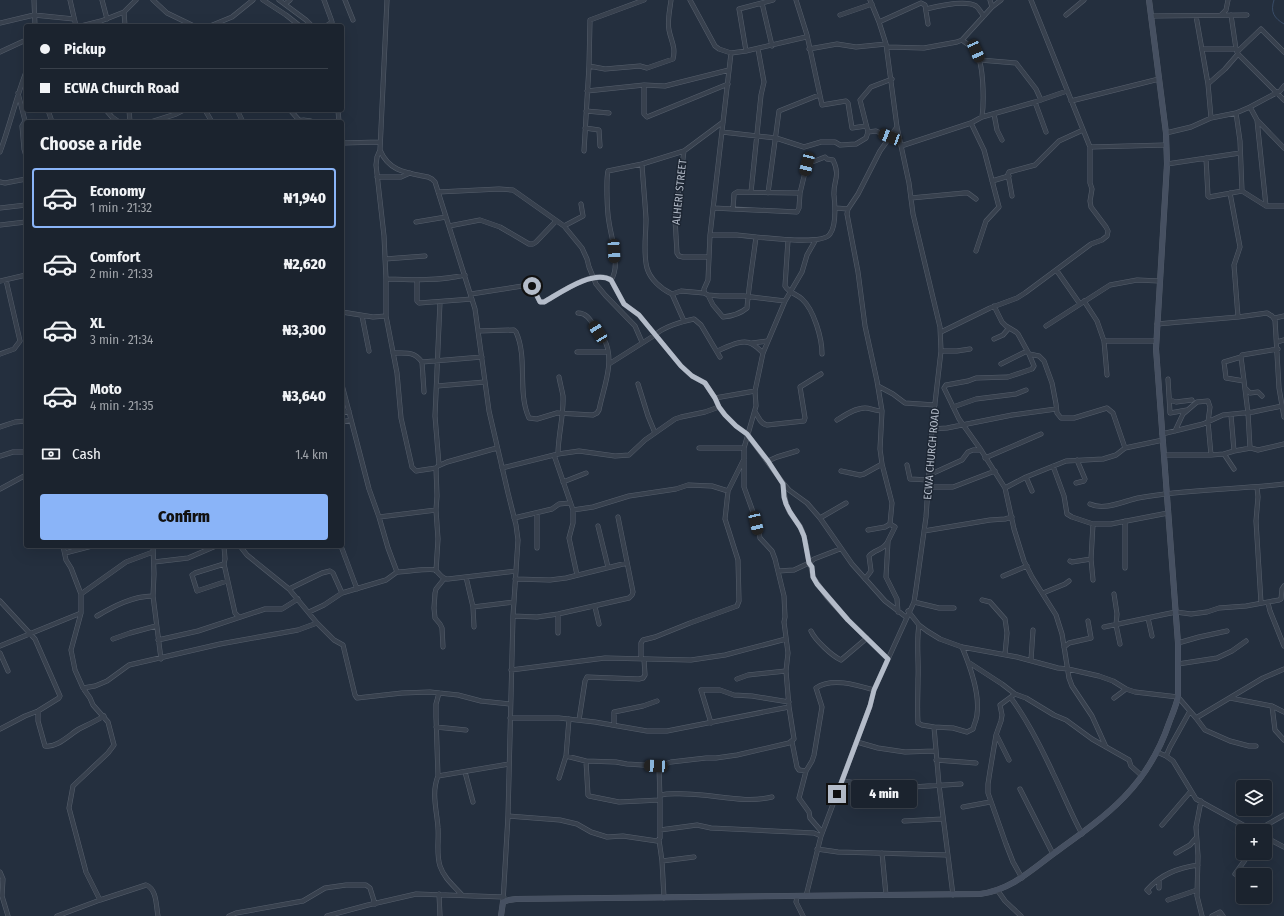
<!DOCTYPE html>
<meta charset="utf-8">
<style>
body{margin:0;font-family:"Fira Sans Condensed",sans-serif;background:#242b36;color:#f1f3f6;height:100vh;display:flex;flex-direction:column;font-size:15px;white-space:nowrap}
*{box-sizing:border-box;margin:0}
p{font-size:13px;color:#a0a4aa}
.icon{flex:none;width:22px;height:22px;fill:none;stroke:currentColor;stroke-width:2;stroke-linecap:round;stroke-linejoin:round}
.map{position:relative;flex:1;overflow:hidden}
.drawer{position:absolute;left:24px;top:120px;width:320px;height:428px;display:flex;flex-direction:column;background:#1b232e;border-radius:4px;box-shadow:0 4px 16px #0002,0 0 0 1px #39404a}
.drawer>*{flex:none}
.top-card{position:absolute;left:24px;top:24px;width:320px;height:88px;border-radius:4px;box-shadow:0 4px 16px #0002,0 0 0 1px #39404a;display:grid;align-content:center;height:88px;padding:0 16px;background:#1b232e}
.tools{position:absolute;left:1236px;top:780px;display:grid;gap:8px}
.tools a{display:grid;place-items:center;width:36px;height:36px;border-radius:4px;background:#1b232e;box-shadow:0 4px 16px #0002,0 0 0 1px #39404a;font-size:20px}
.end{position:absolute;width:18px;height:18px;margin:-9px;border:5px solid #b4bcc9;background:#111;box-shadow:0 0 0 2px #111}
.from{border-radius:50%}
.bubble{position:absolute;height:28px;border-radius:4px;background:#1b232e;box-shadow:0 4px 16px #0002,0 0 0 1px #39404a;font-size:13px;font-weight:800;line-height:28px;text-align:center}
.car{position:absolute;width:12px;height:24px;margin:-12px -6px;border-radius:5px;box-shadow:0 0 3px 1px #0007;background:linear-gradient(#222 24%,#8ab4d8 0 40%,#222 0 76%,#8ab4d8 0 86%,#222 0)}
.top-card b{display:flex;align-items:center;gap:14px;height:38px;font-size:15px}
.top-card b+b{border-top:1px solid #39404a}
.top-card i{width:10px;height:10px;background:#f1f3f6}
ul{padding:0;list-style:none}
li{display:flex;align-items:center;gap:12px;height:60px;margin:0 8px 6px;padding:0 8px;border:2px solid transparent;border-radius:4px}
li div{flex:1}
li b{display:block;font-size:15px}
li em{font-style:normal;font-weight:800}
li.selected{border-color:#8ab4f8}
li>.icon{width:36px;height:36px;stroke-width:1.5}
h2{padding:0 16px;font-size:18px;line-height:48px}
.pay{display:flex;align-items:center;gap:10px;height:44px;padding:0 16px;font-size:15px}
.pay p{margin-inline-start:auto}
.button{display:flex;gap:8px;margin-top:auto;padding:8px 16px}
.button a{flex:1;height:46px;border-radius:4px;background:#8ab4f8;color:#111;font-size:16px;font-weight:800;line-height:46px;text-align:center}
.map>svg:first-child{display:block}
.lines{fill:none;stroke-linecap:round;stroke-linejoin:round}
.stream{stroke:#394c67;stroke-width:1}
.street-casing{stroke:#565f6c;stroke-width:5}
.secondary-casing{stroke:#565f6c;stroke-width:6}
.street{stroke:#38414e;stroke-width:4}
.secondary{stroke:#465061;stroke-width:5.5}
.route{stroke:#b4bcc9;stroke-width:5}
.labels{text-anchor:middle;stroke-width:3;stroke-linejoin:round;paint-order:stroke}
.street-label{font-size:11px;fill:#b4bcc9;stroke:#1d2633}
</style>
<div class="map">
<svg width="1284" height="916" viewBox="0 0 1284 916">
<rect width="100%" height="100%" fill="#242f3e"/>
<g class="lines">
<!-- stream -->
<path class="stream" d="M1274 0C1270 12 1274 18 1284 24"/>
<!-- street casing -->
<g class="street-casing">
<path id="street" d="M34 0 35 26
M70 0 76 26
M102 0 107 19
M153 0 167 13 194 26
M263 0 286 15 300 26
M279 0 306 20 312 26
M324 0 331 19 332 22 326 26
M345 0 353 20
M387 0 380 150C389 172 408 173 428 177L432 179 435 182 475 309 489 411 508 493 516 525 518 540 513 616 508 816 503 902
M690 0 715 46 719 49 731 53 746 51 806 37
M796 0 807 35 822 105 846 101 848 103 852 128 866 126
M990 0 992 7
M762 3 772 46
M285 4 290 0
M926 9C938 6 966 0 976 6 979 8 981 13 984 16
M124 12 125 26
M840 15 872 4
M1066 15 1084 0
M1221 15 1226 10 1228 0
M1151 16 1247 15
M1196 16 1208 84 1211 118
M879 22 921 3 925 5 928 24
M0 23 34 15 74 19
M81 26 101 21 124 12 136 0
M210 26 232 17 253 0
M962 40C967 44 973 47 976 52 984 64 984 103 982 117
M887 47 924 48 957 42 962 40 992 7 1001 0
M809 49 837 44 856 47 886 44
M1202 49H1236
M746 51 739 9 773 0
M0 52 26 40
M1237 52 1261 29 1284 52
M731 53 710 235 708 280 704 289V293L708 295 713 305 723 317C733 316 740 314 747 308 749 284 753 261 756 237
M1238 54 1284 100
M980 60 1016 63 1036 89 1041 100
M589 66 605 69 640 66 647 68 673 59C676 47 671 41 669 30 667 21 670 9 671 0
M1208 84 1225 69 1238 54 1236 49 1231 15
M644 85V114L647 117 728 84
M587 91 644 85 665 86 729 70
M18 93 25 121 22 126 24 149 26 156
M1071 101 1159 79
M1035 102 1046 132
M1250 107 1257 120 1284 148
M48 110 52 122
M106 110 112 117 119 122
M129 110 130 122
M205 110 212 122
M238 110 239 114 243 122
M290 110 299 120
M338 110 339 122
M586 111 609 113
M1236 113 1240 141 1242 191
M994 114 997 130 1002 140
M1257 120 1266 206
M151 122 176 114 184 110
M296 122C301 119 309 120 314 122
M971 123 984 150 999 207 986 221 976 251
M585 128 599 130 600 146
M722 132 776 138 804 147 821 142H835L840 145 856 144 866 138 868 132 860 100 871 87 892 79
M868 132 876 131 890 137
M1166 133 1191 127 1211 118 1236 113 1250 107 1280 91 1284 86
M342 143 380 142
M901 146 971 123 982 117 1035 102 1067 91
M1090 147 1166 145
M380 150 377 157 376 165 384 236 386 279V316L397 373 401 418 412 467 416 471 436 468 437 496 436 510 438 539 436 571
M584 151 589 66 590 20 644 0
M684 151 675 219 677 253 679 256 683 257H709
M0 152C10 125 16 98 26 72
M1206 158 1208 196 1209 197 1242 191 1266 206H1284
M642 164C643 182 645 201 646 219 646 234 643 254 647 268 650 279 661 289 672 294L684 321
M1167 164 1240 153
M377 177H401L410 173
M992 181 1009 176
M0 182 5 183 26 179
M438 192 499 189 513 190 564 226 582 248 587 259 589 267 596 284 605 295 635 326 642 342
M751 192 761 95 764 82 758 49
M768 193 779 111 819 95
M1230 193 1240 247 1234 265 1238 317
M1012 196 1008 174 1009 172 1035 165 1059 141 1083 130
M911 198 964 193H968L976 199
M0 208 26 205
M836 208 848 209
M733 209 734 194 737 192 800 193
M416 222 446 217
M0 225 26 222
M449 226 480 220 500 227 529 244H533L536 242 556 221
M564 226 583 216 581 204
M710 235C719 235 728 235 737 235 753 236 822 247 830 234 836 226 835 205 834 195 833 180 841 177 833 160L827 159 825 157 807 164 800 193 799 208 797 212 713 208
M788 240 785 286C789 293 797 294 802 299 814 310 822 338 822 354
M385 259 425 256
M1055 271H1057L1080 304
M386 279C413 280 439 281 465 275
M417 280V301L419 303 472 299
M611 280C621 266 611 237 609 222 607 212 606 179 608 171L642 164 684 151 723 122
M0 281 26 275
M471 294 529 285H532L540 302H544C560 293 594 268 611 280L624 304 639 315 681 366 692 376 705 383 715 398 719 407 725 415 736 426 747 434 783 483 789 490 807 503 820 518 852 564 885 601 906 617
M672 294 681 291 704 293
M708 295 720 296H744L785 301
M1084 301 1097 321 1104 341 1107 375
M994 306 1002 322 1006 326 1016 332 1018 334 1029 354 1039 356 1044 361 1052 383 1056 404 1057 413 1061 418H1074L1107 408 1113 413 1125 448
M342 312 373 317 386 316
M362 316 369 351
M1275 318 1284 316
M1157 324 1238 317 1267 313 1272 316 1275 320 1279 388 1284 417
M1046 326 1110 285 1137 280 1160 281
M478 331 514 330 516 332C528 358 517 392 529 418L537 419 557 413 593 415 597 413 599 410C603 389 615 362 605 341 603 336 598 331 594 326 590 319 586 313 578 313
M941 332 990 308 1017 298 1025 293 1091 244 1102 240 1107 236 1108 231 1106 227 1091 207 1090 201 1092 189 1090 183V147L1031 0
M994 339 1003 335 1009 328
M1104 341H1156
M1277 342 1284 340
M752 343 767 341
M717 351C727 347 743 338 752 344 756 346 760 350 763 353
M941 351H957L970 349
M577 352H608
M393 353C406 353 414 351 422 362L482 357
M0 354 14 349 20 341 6 280
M1029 354 1034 366 1032 369 1008 377 976 378 968 381 946 385 944 388 959 419 981 450 1005 488 1014 529 1024 561 1032 577 1056 615 1062 634 1069 678 1072 686 1092 716 1106 747
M1241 357 1224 362 1226 378 1244 381
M422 362 424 392
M609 364 655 335C663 327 683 321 694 319L701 325 720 357
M1001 364 1027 351
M1168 379 1170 413 1187 410
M638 384 648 416 655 433
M437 386 485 382
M878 386 893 394 905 403 935 405
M1245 388 1250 393 1258 392 1262 396
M715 398 755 391
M1170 400 1176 402 1192 400
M953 407 976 399 1016 394 1026 390
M755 412C759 417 760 424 767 425L804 421 805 418 800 387 821 374
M342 413 349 411
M837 420C845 415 855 408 865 408 870 408 876 411 882 411
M342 422 351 420
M0 427 15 422 26 421
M932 429 947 428 1012 415 1056 409
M1175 431 1183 414 1197 402 1208 401 1210 407 1208 422 1211 455
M1162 434 1203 424 1223 415 1253 412 1282 406
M699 448H744
M1250 448 1248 413 1241 357 1242 355 1278 349
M1234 451 1251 448 1258 450 1284 444
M558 454C558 435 564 415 563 396 562 390 560 383 559 377
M1224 454 1234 451 1231 415
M554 455 573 510 593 507 629 496 676 489 688 485 712 486 728 491
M1164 455H1211L1224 454 1234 469
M0 456 13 452H26
M985 458 1041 434
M768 461 777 457 797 451
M439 465 435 416 440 302
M907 465 910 479 929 480
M438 466 447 462 497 448
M1053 466 1064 496 1067 514 1072 517 1093 524H1111L1168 513
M502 468 558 454 579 451 615 456 629 455 645 440 675 419 681 417 705 412 719 407
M841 471 860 475 864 474 882 464
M929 475 962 460 968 452 973 450H981
M1026 477 1032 491
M563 482 586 473
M1076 483 1084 481 1085 479 1077 460
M783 484C784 494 785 502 789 511 792 517 797 521 800 526 806 537 807 551 809 563L814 559 840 549
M928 487H953L995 471
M1257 487 1258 497 1256 521 1261 603
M1005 488 1026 477 1066 461 1103 459 1116 455 1125 448 1163 440
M0 489 26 475
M1090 504C1104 511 1124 501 1138 498 1186 489 1235 490 1284 484
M573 510V523L569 538 577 575
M537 513V548
M379 517 436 510
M514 518 552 509 559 504 570 503
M820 518 846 503
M890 524 895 527 888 541 886 577 897 599 898 612
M1093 524 1091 559 1093 580
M598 526 608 567
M868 530 885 527 890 524 892 503 882 464 880 449 882 411 877 381 865 326 858 272 847 214 848 209 858 194 880 151 897 127
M924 531 990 520 1005 519 1012 517
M153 546 154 574 153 596 161 659
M240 546 247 555 289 589 317 623 334 640 343 645 355 695 357 698 402 693 430 692 458 695 481 701 510 704
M341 546 357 589
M65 553 92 546
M1070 561 1072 562 1091 559
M154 562 188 558 216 546
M224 564 225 559 224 546
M1125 568V521
M778 571 794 570 809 563 811 567 813 577 827 597 848 620 888 659
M397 572C404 572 430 568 435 570 440 573 441 579 448 579L516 571
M1003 576 1027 566
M466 577 473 607 474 627
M515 579 550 580 566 578 627 563
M865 579 871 571 869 556C874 550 883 550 887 543
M227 581 197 591 192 575 195 573 224 564 235 613 239 617
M289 589 322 573 330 571 333 573 342 593
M1043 593 1065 584 1069 581
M81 594 126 562 153 552
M1114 594 1117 614 1116 625 1120 644
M982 600 990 602 1005 619 1007 633 1005 654
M0 601 35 639 60 696 59 698 38 711 25 716 0 729
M914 602 939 608H954
M1268 603 1270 611 1284 646
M473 607 514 602
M595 607 599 624
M908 611 919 625 927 631 940 639 962 647 1017 657 1058 668 1068 669 1099 676 1113 681 1126 689 1135 692 1178 697 1196 718 1205 730 1230 741 1249 746H1256
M309 612 324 605 342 593 386 580 397 572 388 548 379 517 369 489 342 385
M558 614V633
M97 616C114 606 133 596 153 596
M513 616 537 617 558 614 629 598 632 595 633 592 618 517
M1148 618 1152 636
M919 625C916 643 919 661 918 679 918 694 917 708 918 723L922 725 934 727 939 785 953 895
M1104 627 1166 614 1176 612 1191 614 1207 612 1219 608 1246 606 1279 600 1281 599 1282 589 1284 586
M811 631C815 640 832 656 841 660L867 638
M113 639 130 633 156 626
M158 640 198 631 265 609H282L298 599
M1178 643 1199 637 1227 631
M0 646 81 613
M443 647 442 628 440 624 435 618 434 608 435 593 436 589 444 579
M1064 647 1069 643 1091 638 1088 621
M0 653 8 671
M641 659V643L643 640 655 637 690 623 737 606 739 601 738 560 725 519 728 491 744 459
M1031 660 1033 630
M968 662 1002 684 1015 694 1000 705 1002 715 1001 721 996 735 990 771 988 784V793L1006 844 1013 862 1022 878
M1178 664 1217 658 1232 651 1246 641
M511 670 605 658 691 660 725 655 786 639
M737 679 748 675 786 671
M83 688 95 686 107 681 129 665 220 644 298 630 317 623
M439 693 436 704V717L438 776 509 764
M1015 694 1026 698 1054 715 1066 720 1092 739 1129 760 1131 766 1142 776
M1011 698C1028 721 1041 747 1053 773 1063 793 1071 814 1082 834
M1114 698 1126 689
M1230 698 1272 706 1284 712
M1272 706 1275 730 1284 740
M38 711V721L45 746C57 748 69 735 79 729 87 725 96 721 104 716
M510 718H559L595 722 647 731H667L789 707 786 671 788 653 784 622 785 617 784 596 775 559 772 551 760 538 757 523 744 487V448L756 406 755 391 763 353 785 301 802 272 807 255 815 241
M1196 718 1263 678 1284 669
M579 720 585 681 587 677 639 679 643 678 645 675 644 659
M711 723 701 690H720L734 695 752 696 789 702
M614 725V712L643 706 657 701
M436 727 466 730
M934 727 953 728 967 732 973 729C974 724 977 719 977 714 980 694 970 666 962 647
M997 736 1009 760
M792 742 797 767 799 770 806 771
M857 742 878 748 905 752 935 751
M1157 752 1166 756 1173 761 1196 799 1254 831
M566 756 586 761 616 762 627 764 659 766 671 762 706 758H716L737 755 789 743 794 739 789 707
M1166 756 1170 747 1190 711
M936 760 976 763
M586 761 588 795 589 796 619 802 660 800 659 766
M465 772 473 802
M438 776C431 793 437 811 438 828 439 840 436 854 440 866 444 878 453 885 462 895
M559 778 566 756 569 719
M842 781 879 786 912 787 961 784
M1020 789 1053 854
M661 795C669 793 677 794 686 794 714 794 744 804 772 797
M1201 801 1196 827 1198 856 1197 896 1202 916
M963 807 990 802
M508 816 560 820 577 824 591 832 607 837 623 836 657 841 660 838V800
M904 821 943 819
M1162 825 1191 791
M660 830 697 825 711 828 814 833 821 836
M1256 831 1284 815
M822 832 810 818 809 812 799 798 806 771 812 761 814 755 822 707 816 688C832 677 857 685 874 690
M1265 837 1284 847
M659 840 662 861 664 898
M817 849 838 852 948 855
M882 853 886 895
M1176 853 1190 845 1196 838
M662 861 694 857
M0 872 3 879 2 896 8 916
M1235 874 1250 853
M1159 888V879
M998 891 1005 901 1021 916
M1149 892 1147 890C1161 874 1178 868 1198 865
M439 894 440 916
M806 896 821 836 870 706 874 690 914 602 916 589 926 517 932 429 941 351 940 327 913 214 909 183 897 127 886 44 879 22 870 0
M797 897 796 902 803 916
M100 900 146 885C157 889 156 906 158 916
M1168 900 1197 890
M57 916 100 900 86 872 69 808 73 786 108 753 114 745 108 722 93 705 90 698 83 688 75 670 71 650 81 613V594L71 568 66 560 63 546
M229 916 236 913 303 901 325 888 346 885H366L370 888 375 904
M327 916 368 905 416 894 504 897
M1212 916 1220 912 1223 916"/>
</g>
<!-- secondary casing -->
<g class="secondary-casing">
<path id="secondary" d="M501 916 503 902 509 900 516 899 980 894C1010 890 1029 872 1053 854 1106 816 1147 788 1169 723 1172 715 1176 706 1178 697 1178 692 1178 687 1178 682 1178 669 1178 656 1178 643L1156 349 1167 164 1166 133 1149 0"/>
</g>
<!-- street -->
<use href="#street" class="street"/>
<!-- secondary -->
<use href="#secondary" class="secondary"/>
</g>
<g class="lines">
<!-- route -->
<path class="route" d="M532 286 540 302H544C560 293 593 269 611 280L624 304 639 315 681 366 692 376 705 383 715 398 719 407 725 415 736 426 747 434 768 461 783 484 784 497 786 504 790 512 800 527 804 536 809 563 812 567 813 577 817 584 848 620 888 659 874 690 870 706 837 794"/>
</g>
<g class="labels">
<!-- street labels -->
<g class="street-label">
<text transform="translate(679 192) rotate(-84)" y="4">ALHERI STREET</text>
<text transform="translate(931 454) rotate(-85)" y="4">ECWA CHURCH ROAD</text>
</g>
</g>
</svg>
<div class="tools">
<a><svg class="icon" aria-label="layers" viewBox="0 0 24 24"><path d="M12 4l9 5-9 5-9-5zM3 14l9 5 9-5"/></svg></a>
<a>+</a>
<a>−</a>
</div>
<i class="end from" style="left:532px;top:286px"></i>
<i class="end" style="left:837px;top:794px"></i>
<div class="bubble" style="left:851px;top:780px;width:66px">4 min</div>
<i class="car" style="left:976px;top:51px;rotate:156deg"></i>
<i class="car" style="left:890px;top:137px;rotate:291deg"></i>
<i class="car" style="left:807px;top:164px;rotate:194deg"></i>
<i class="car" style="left:614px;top:251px;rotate:177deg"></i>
<i class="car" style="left:598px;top:332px;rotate:328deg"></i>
<i class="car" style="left:756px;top:523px;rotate:167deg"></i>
<i class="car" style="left:656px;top:766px;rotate:273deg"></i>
<div class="top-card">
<b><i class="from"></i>Pickup</b>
<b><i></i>ECWA Church Road</b>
</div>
<section class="drawer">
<h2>Choose a ride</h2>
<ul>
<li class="selected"><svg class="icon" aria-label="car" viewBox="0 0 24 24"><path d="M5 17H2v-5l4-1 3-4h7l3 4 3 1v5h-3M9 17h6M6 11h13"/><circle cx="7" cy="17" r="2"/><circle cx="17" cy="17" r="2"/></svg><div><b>Economy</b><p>1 min · 21:32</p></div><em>₦1,940</em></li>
<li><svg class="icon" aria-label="car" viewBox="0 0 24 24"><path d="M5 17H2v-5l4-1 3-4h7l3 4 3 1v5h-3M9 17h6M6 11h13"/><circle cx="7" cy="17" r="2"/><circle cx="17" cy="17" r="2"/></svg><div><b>Comfort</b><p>2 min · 21:33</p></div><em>₦2,620</em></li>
<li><svg class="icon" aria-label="car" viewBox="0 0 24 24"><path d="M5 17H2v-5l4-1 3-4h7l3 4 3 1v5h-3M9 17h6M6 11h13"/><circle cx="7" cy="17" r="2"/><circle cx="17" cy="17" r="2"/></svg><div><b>XL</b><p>3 min · 21:34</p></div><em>₦3,300</em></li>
<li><svg class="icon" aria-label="car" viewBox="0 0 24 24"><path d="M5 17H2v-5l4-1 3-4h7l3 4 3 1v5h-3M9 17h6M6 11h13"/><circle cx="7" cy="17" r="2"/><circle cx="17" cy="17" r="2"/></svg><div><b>Moto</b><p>4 min · 21:35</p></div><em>₦3,640</em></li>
</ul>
<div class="pay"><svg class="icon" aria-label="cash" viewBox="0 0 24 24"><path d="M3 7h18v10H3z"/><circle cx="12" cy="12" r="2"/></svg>Cash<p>1.4 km</p></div>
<div class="button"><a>Confirm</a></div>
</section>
</div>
